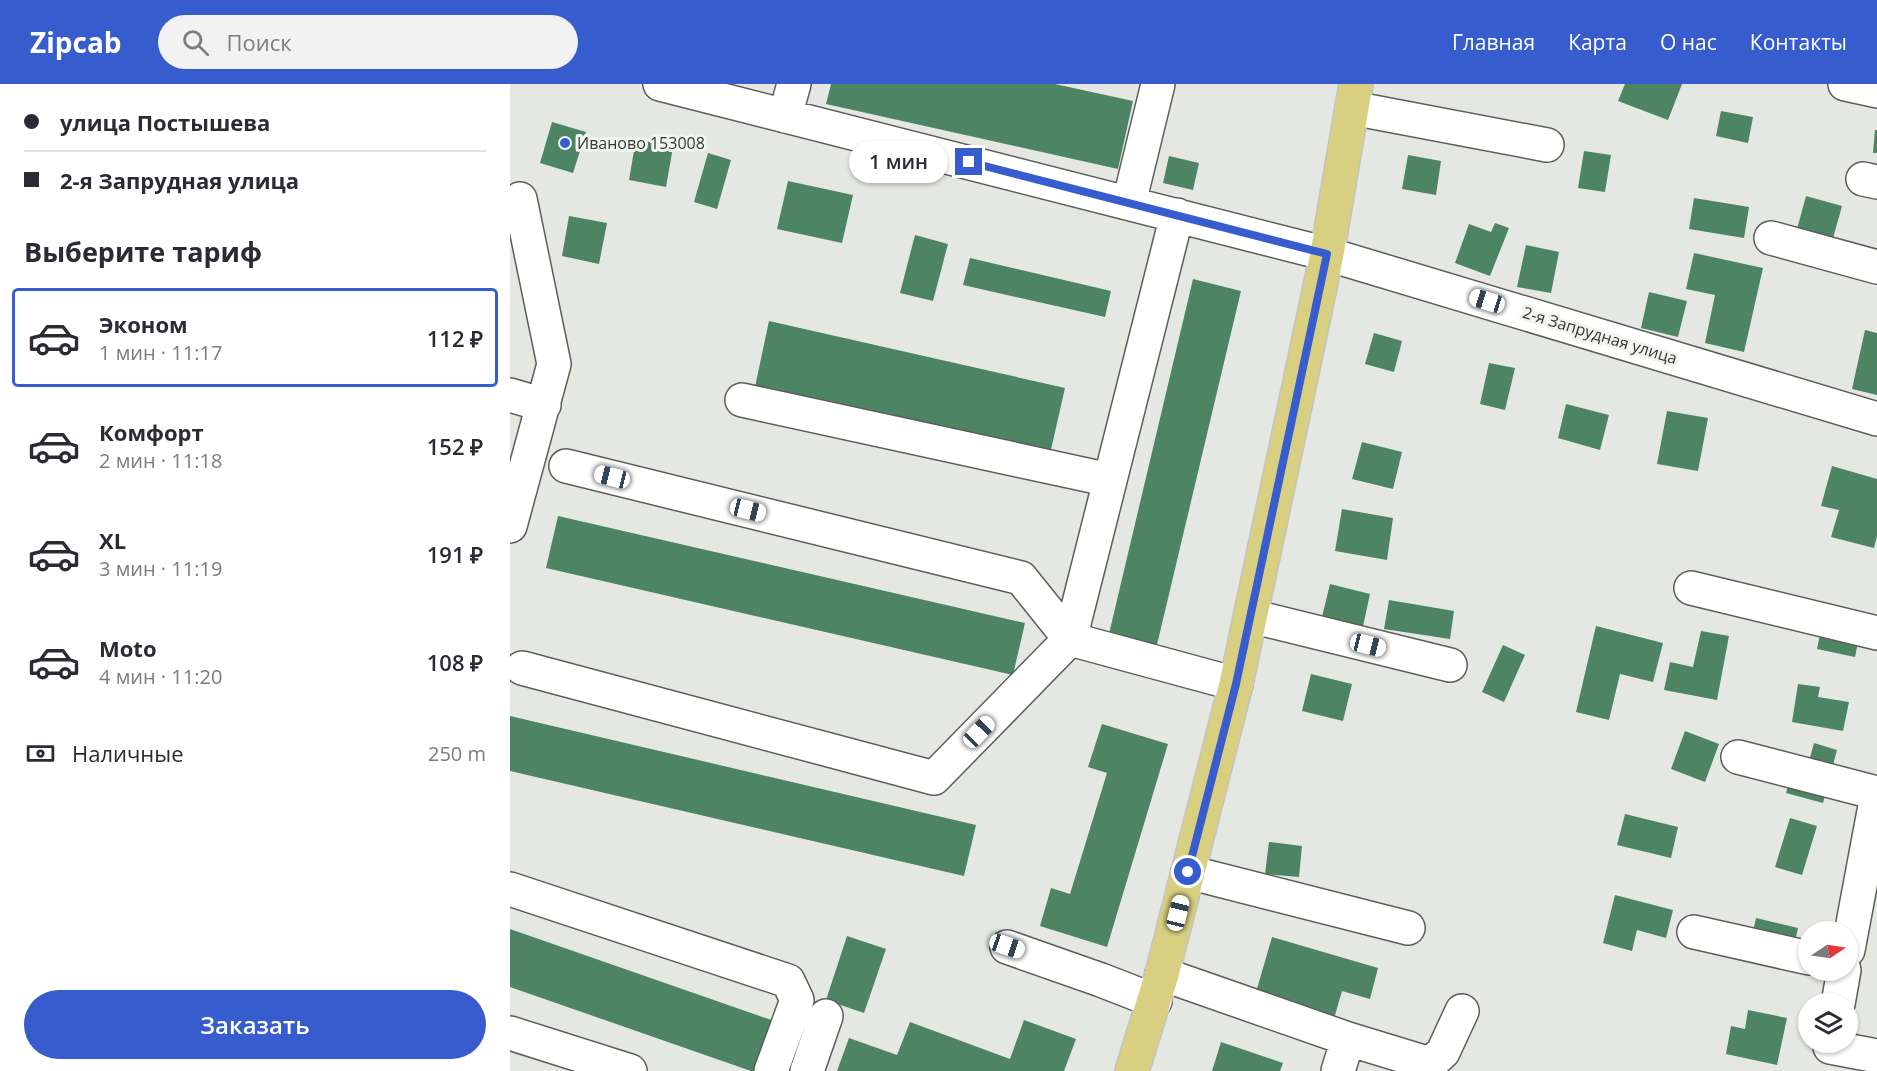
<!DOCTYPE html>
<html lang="ru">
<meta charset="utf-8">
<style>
body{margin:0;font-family:"Open Sans",sans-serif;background:#f2f2f3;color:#2b2b33;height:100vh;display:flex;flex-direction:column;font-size:22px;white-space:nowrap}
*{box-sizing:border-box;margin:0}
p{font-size:20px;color:#7c7c81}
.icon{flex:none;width:33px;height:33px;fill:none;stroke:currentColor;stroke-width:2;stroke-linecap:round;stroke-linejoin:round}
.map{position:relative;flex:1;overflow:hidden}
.drawer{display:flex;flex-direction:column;background:#fff;width:510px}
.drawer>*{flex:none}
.top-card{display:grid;align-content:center;height:132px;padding:0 24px;background:#fff}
.needle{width:39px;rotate:77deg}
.fabs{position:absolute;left:1288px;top:837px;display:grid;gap:12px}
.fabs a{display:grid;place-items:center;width:60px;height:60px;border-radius:50%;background:#fff;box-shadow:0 2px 4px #0004;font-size:30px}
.end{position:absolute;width:27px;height:27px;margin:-14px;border:8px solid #375ccd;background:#fff;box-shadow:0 0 0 3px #fff}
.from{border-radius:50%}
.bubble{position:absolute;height:42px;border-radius:21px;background:#fff;box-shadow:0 2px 4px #0004;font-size:20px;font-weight:600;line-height:42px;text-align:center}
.car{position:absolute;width:18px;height:36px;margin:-18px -9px;border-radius:8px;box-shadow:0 0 4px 2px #0007;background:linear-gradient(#fff 24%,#345 0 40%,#fff 0 76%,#345 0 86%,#fff 0)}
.top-card b{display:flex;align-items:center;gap:21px;height:57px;font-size:22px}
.top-card b+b{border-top:2px solid #e1e1e2}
.top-card i{width:15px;height:15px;background:#2b2b33}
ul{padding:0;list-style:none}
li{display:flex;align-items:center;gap:18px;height:99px;margin:0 12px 9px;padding:0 12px;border:3px solid transparent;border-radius:6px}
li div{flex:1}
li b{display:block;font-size:22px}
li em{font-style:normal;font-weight:600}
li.current{border-color:#375ccd}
li>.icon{width:54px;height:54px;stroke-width:1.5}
h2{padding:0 24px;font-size:27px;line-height:72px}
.pay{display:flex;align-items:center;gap:15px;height:66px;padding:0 24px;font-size:22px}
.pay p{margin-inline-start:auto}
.button{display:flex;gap:12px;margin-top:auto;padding:12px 24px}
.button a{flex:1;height:69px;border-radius:36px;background:#375ccd;color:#fff;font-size:24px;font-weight:600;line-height:69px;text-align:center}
header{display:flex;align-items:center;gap:36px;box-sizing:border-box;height:84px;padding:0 30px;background:#375ccd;color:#fff}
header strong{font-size:28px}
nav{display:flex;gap:33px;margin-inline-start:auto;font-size:21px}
.search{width:420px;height:54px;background:#f2f2f3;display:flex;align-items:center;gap:15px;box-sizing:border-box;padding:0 21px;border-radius:33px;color:#7c7c81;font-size:22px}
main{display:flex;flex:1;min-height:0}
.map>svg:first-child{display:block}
.building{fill:#4d8463}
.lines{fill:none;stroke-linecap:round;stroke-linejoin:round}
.minor-casing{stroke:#5c5e59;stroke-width:36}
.major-casing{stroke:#c3c3c3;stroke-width:36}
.minor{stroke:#fff;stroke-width:33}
.major{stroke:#d9cf80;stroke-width:33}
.route{stroke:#375ccd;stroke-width:8}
.poi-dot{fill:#375ccd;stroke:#f2f5ef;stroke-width:2}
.labels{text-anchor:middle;stroke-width:6;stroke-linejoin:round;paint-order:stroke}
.poi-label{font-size:16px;fill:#373836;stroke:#f2f5ef;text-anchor:start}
.street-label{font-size:16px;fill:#373836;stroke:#f2f5ef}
</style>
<header>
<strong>Zipcab</strong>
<div class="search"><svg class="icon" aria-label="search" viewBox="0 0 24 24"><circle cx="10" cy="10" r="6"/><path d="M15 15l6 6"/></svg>Поиск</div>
<nav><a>Главная</a><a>Карта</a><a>О нас</a><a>Контакты</a></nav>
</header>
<main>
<section class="drawer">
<div class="top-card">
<b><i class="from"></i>улица Постышева</b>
<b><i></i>2-я Запрудная улица</b>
</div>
<h2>Выберите тариф</h2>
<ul>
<li class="current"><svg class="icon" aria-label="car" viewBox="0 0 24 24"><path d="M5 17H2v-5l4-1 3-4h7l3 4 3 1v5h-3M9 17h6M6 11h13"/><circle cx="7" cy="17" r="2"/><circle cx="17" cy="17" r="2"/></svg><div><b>Эконом</b><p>1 мин · 11:17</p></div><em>112 ₽</em></li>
<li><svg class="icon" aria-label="car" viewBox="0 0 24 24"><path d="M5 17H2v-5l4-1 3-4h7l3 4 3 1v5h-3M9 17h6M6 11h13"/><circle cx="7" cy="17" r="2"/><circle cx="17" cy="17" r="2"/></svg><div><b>Комфорт</b><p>2 мин · 11:18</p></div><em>152 ₽</em></li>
<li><svg class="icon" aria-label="car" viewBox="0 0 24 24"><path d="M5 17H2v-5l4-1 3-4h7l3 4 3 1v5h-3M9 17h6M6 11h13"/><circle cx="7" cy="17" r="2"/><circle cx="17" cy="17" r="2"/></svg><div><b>XL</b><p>3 мин · 11:19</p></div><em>191 ₽</em></li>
<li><svg class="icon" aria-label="car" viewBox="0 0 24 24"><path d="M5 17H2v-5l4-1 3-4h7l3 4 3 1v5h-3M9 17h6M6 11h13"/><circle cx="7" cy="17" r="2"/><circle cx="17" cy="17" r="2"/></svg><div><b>Moto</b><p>4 мин · 11:20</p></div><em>108 ₽</em></li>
</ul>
<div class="pay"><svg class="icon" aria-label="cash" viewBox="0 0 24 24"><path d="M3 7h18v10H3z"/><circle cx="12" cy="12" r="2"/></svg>Наличные<p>250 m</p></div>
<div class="button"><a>Заказать</a></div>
</section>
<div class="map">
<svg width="1367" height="987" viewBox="0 0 1367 987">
<rect width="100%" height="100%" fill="#e5e8e2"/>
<!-- building -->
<path class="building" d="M321 0H545L623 17 608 85 316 20Z
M1115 0H1172L1158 36 1108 17Z
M1211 27 1243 33 1238 59 1206 52Z
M42 38 76 48 63 89 30 79Z
M1365 46H1367V69H1363Z
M126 55 163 63 156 103 119 96Z
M1074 67 1101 71 1095 108 1068 104Z
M198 69 221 76 207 125 184 118Z
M898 71 931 77 926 111 892 105Z
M659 72 689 79 683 106 653 99Z
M278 97 343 111 332 159 267 145Z
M1296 112 1332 122 1320 165 1284 156Z
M1184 114 1239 123 1234 154 1179 145Z
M59 132 97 139 89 180 52 172Z
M985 139 999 144 980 192 945 179 959 140 981 148Z
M405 151 438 160 423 217 390 209Z
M1016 161 1049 168 1041 209 1007 203Z
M1184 169 1253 184 1234 268 1195 259 1205 211 1176 205Z
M460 174 601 207 595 233 453 201Z
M683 195 731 207 646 565 598 554Z
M1139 208 1177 217 1168 253 1131 244Z
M259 237 555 304 540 370 245 303Z
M1355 246 1367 249V311L1342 305Z
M864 249 892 257 884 288 855 280Z
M979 279 1005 284 995 326 970 320Z
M1056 320 1099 331 1090 366 1048 354Z
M1157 327 1198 334 1188 387 1147 380Z
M852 358 892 368 883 405 842 395Z
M1322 382 1367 395V452L1364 464 1321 453 1329 426 1311 422Z
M832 425 883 434 877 476 825 467Z
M48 432 515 539 503 591 36 484Z
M820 500 860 510 852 547 811 537Z
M879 516 944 527 940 555 874 545Z
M1315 526 1353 534 1345 573 1307 565Z
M1086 542 1153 559 1143 598 1110 590 1099 636 1066 628Z
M1191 547 1219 552 1207 616 1154 606 1160 578 1183 583Z
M993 561 1015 571 994 618 972 608Z
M801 590 842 600 833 637 792 627Z
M1288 600 1310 603 1308 613 1339 618 1333 647 1282 638Z
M0 632 466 741 454 792 0 687Z
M592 640 658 660 597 863 530 842 541 804 560 810 597 689 578 683Z
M1175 647 1209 660 1195 698 1161 685Z
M1304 659 1327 666 1313 719 1276 709 1285 677 1298 681Z
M1115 730 1168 743 1161 774 1107 761Z
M1280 734 1307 742 1292 791 1265 783Z
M759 758 792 762 789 793 755 790Z
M1105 811 1163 826 1156 854 1127 846 1122 867 1093 859Z
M1246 834 1288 844 1281 875 1239 866Z
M0 845 270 939 253 987H241L0 903Z
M337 852 376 865 354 929 316 916Z
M762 853 868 884 860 915 832 907 819 952 740 929Z
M1238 926 1277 934 1267 981 1216 970 1221 942 1235 945Z
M514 936 566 955 554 987H327L339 954 387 971 400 938 500 975Z
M711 958 773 979 770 987H702Z"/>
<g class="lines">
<!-- minor casing -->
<g class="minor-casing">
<path id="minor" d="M150 0 817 170 1367 335
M1335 0 1367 7
M842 24 1037 61
M275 32 284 0
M1353 95 1367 98
M619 119 648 0
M1261 154 1367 183
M0 311 34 321
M232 316 600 396
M56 382 511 494 560 555 726 600
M0 442 44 280 10 115
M1181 504 1367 549
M741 532 940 581
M12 584 424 694 560 555 667 131
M1228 673 1367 709
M678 788 898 844
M0 805 278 897 287 916 261 987
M1184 848 1299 874
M497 863 591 896 645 917
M1338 866 1367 711
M652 890 838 955 920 980 933 968 952 927
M1328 920 1334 886
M0 949 120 987
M1320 963 1367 972
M297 987 316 932
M828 987 838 955"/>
</g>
<!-- major casing -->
<g class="major-casing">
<path id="major" d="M622 987 652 890 726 600 817 170 846 0"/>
</g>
<!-- minor -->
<use href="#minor" class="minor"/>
<!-- major -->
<use href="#major" class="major"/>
</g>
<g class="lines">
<!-- route -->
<path class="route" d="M459 78 817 170 726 600 678 788"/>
</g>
<!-- markers -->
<circle class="poi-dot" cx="55" cy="59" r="6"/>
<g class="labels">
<!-- poi labels -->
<g class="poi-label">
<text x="67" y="65">Иваново 153008</text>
</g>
<!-- street labels -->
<g class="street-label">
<text transform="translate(1090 251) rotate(17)" y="6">2-я Запрудная улица</text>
</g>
</g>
</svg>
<div class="fabs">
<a><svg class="needle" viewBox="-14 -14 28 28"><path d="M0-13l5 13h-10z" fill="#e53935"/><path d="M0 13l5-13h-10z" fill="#7c7c81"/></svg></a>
<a><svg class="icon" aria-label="layers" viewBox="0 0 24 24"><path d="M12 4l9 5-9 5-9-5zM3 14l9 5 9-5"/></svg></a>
</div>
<i class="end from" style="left:678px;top:788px"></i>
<i class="end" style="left:459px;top:78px"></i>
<div class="bubble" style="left:339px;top:57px;width:99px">1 мин</div>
<i class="car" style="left:977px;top:217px;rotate:287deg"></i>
<i class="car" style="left:102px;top:393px;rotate:284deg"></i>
<i class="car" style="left:238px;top:426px;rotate:104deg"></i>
<i class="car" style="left:858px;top:561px;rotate:104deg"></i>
<i class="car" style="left:469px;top:648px;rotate:44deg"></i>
<i class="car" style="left:668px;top:829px;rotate:14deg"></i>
<i class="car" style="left:497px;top:862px;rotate:109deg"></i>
</div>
</main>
